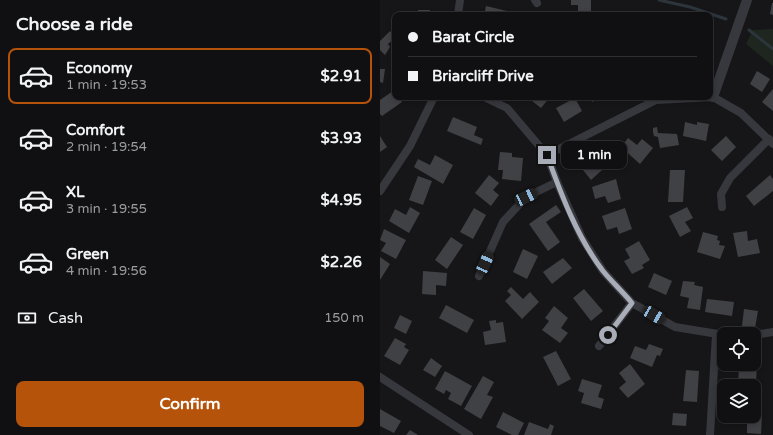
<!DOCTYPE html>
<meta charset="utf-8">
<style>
body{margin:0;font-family:"Varela Round",sans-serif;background:#1e1e20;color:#f1f3f6;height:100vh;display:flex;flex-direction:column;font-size:15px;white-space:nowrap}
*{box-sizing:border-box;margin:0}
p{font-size:13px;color:#9c9d9f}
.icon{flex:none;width:22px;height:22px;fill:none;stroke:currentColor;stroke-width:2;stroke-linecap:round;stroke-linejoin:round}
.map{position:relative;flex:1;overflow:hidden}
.details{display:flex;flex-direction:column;background:#101012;width:380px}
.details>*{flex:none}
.banner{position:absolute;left:12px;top:12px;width:321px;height:88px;border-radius:8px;box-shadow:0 2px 6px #0003,0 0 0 1px #303032;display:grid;align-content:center;height:88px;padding:0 16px;background:#101012}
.fabs{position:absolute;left:337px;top:327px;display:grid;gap:8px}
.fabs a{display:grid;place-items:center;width:44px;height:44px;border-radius:8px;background:#101012;box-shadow:0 2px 6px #0003,0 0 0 1px #303032;font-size:20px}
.end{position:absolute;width:18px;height:18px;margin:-9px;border:5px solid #a8adb8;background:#111;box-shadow:0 0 0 2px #111}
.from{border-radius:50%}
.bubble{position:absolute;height:28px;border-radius:8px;background:#101012;box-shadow:0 2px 6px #0003,0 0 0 1px #303032;font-size:13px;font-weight:700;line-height:28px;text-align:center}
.car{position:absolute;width:12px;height:24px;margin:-12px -6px;border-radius:5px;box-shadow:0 0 3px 1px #0007;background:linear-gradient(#222 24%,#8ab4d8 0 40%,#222 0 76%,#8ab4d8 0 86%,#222 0)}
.banner b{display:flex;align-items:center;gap:14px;height:38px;font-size:15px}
.banner b+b{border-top:1px solid #303032}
.banner i{width:10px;height:10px;background:#f1f3f6}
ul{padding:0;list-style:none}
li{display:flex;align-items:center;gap:12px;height:56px;margin:0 8px 6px;padding:0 8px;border:2px solid transparent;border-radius:8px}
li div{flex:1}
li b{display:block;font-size:15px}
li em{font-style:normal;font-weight:700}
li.on{border-color:#b45309}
li>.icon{width:36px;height:36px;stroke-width:1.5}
h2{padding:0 16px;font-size:18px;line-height:48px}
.pay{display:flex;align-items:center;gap:10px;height:44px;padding:0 16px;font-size:15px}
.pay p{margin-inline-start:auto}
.button{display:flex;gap:8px;margin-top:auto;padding:8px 16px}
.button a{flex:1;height:46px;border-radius:8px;background:#b45309;color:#fff;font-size:16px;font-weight:700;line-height:46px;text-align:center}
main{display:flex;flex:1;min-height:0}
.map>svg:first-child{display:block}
.green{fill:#1e261f}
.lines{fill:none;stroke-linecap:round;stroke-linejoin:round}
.stream{stroke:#2c353c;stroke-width:3}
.building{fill:#404145}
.minor{stroke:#37383d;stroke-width:8}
.tertiary{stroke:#37383d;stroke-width:10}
.route{stroke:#a8adb8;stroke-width:5}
</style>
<main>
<section class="details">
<h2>Choose a ride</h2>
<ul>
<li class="on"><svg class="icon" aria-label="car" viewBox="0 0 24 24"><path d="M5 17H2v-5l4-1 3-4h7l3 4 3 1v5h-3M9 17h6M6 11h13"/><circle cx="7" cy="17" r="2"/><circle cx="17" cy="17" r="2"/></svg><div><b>Economy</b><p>1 min · 19:53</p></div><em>$2.91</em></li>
<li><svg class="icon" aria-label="car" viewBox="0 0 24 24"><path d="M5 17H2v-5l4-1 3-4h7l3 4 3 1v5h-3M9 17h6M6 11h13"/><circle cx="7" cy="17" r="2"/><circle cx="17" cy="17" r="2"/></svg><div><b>Comfort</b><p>2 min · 19:54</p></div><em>$3.93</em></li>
<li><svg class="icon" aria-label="car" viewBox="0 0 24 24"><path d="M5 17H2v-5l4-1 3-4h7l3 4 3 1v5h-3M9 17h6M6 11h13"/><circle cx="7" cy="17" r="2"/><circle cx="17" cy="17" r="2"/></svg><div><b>XL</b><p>3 min · 19:55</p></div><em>$4.95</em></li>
<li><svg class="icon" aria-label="car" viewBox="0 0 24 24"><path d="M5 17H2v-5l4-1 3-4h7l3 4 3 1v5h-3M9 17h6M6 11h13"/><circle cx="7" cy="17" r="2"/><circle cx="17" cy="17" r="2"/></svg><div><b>Green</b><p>4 min · 19:56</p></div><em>$2.26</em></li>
</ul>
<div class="pay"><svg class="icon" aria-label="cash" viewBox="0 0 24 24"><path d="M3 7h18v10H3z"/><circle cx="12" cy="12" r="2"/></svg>Cash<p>150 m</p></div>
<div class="button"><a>Confirm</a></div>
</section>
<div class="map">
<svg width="393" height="435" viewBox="0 0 393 435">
<rect width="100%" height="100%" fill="#161618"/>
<!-- green -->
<path class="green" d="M393 29V66L366 44 373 30Z"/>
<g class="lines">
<!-- stream -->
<path class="stream" d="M279 0 310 7 346 19
M369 30 393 49"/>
</g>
<!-- building -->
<path class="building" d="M191 0H211V15H198V5H191Z
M392 3H393V15L390 14Z
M106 6 127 11 126 15H104Z
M38 10H50V15H37Z
M10 31 15 38 8 44 10 47 5 55 0 50V41Z
M0 69H5L3 83 0 82Z
M377 71 390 79 382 92 370 84Z
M393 89V111L382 102Z
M13 91 15 97H18L22 102 2 116 0 114V100Z
M147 97H170L161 108Z
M210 97H222L212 102Z
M195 98 202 111 184 122 176 108Z
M73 117 97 127 94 135 103 139 101 145 67 131Z
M305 122 317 125V122L329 124 326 141 303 136Z
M277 127 278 133 297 134 299 145 280 148 278 137 274 136 273 132V128Z
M0 136 7 147 0 152Z
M346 136 356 147 342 161 331 150Z
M248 138 257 145 262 139 273 148 260 164 241 147Z
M222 149 232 161 211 180 203 170 211 163 209 160Z
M120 152 132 153V157L143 158 141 181 122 179 123 170H118Z
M55 155 73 165 63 184 34 167 38 159 50 165Z
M290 170H305L303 202H288Z
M109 175 119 183 113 190 119 195 111 206 95 193Z
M390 175 393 179V191L374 206 366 196Z
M38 176 52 181 43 205 29 200Z
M236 179 241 199 228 203 225 196 215 199 212 187Z
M176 205 181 212 166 222 180 242 168 251 149 224Z
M30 207 40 213 29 233 9 221 15 209 26 215Z
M307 207 313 218 305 222 311 231 300 237 289 216Z
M94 208 106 215 93 239 80 232Z
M245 208 252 229 239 234 237 227 227 230 222 216Z
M4 229 26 240 16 259 1 251 6 243 0 240Z
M367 231 368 241 377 239 380 253 358 257 353 233Z
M323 232 338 236 337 240 340 241 339 245 345 246 340 259 317 252Z
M71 237 83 245 67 269 55 260Z
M259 241 270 260 262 265 264 268 252 274 244 261 250 258 245 249Z
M143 249 158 256 147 279 133 272Z
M0 257 10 264 0 280Z
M183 258 192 268 172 284 163 272Z
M43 271 67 273 66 286 56 285V295L42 294Z
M274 273 292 281 286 295 268 287Z
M303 281 315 282 314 285 323 287 320 310 307 308 309 298 300 296Z
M131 287 143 299 150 292 159 302 142 319 125 301 131 295 127 291Z
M204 289 223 311 211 321 193 298Z
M327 299 354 302 352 316 325 312Z
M66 305 94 320 87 333 59 318Z
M174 306 188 318 181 328 188 333 180 343 162 330 169 321 165 318Z
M364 309 378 311 375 328 362 326Z
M20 315 32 321 26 334 14 328Z
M116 320V323L123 322 126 342 105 345 103 332 111 330 109 321Z
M15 338 26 344 24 347 29 350 20 365 4 356Z
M269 344 283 349 280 356 277 355 272 367 250 358 255 346 266 350Z
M176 351 191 379 178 386 163 357Z
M51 358 62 366 55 377 43 370Z
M250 364 265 384 248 398 239 388 246 382 239 373Z
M359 365 377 366 375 395 374 386H358Z
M306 370 319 371 317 402 303 401Z
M65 371 92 386 81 406 68 399 71 393 66 390 64 394 55 389Z
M103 376 114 382 107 395 113 397 101 419 84 409Z
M202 379 222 385 218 397 224 399 221 409 201 403 204 393 198 391Z
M0 409 21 421 14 433 0 426Z
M123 412 144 423 138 435H132L116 427Z
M293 413 307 414 306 426 292 425Z
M374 413 382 414 381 434 367 433V424L358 423V416H374Z
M149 422 168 429 170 424 174 426 171 435H144Z
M30 430 38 435H26Z"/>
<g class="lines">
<!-- minor -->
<path class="minor" d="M155 0 157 3
M78 15 80 0
M104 97 127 108 167 155 177 182 202 238 223 271 252 303 295 327 344 335
M167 155 276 100 333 97 361 113 393 144
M0 191 30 146 54 97
M342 207 341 194 350 178 389 139
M99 276 123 222 146 197 177 182
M374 335 393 332
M219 346 252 303
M0 377 89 435
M330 435 336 335"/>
<!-- tertiary -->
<path class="tertiary" d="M333 97 367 0"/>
</g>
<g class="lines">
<!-- route -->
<path class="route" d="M167 155C181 194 197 237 223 271 232 282 243 292 252 303L228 335"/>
</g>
</svg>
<div class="fabs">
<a><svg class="icon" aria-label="locate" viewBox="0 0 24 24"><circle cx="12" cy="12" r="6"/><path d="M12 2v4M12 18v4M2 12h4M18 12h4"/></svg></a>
<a><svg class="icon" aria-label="layers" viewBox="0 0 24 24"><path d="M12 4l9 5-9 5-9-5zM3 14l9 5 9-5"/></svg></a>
</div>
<i class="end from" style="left:228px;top:335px"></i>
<i class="end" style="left:167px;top:155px"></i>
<div class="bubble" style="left:181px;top:141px;width:66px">1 min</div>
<i class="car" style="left:146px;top:197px;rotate:65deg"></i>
<i class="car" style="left:105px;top:263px;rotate:24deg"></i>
<i class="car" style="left:274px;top:315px;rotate:120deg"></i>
<div class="banner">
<b><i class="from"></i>Barat Circle</b>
<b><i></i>Briarcliff Drive</b>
</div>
</div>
</main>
